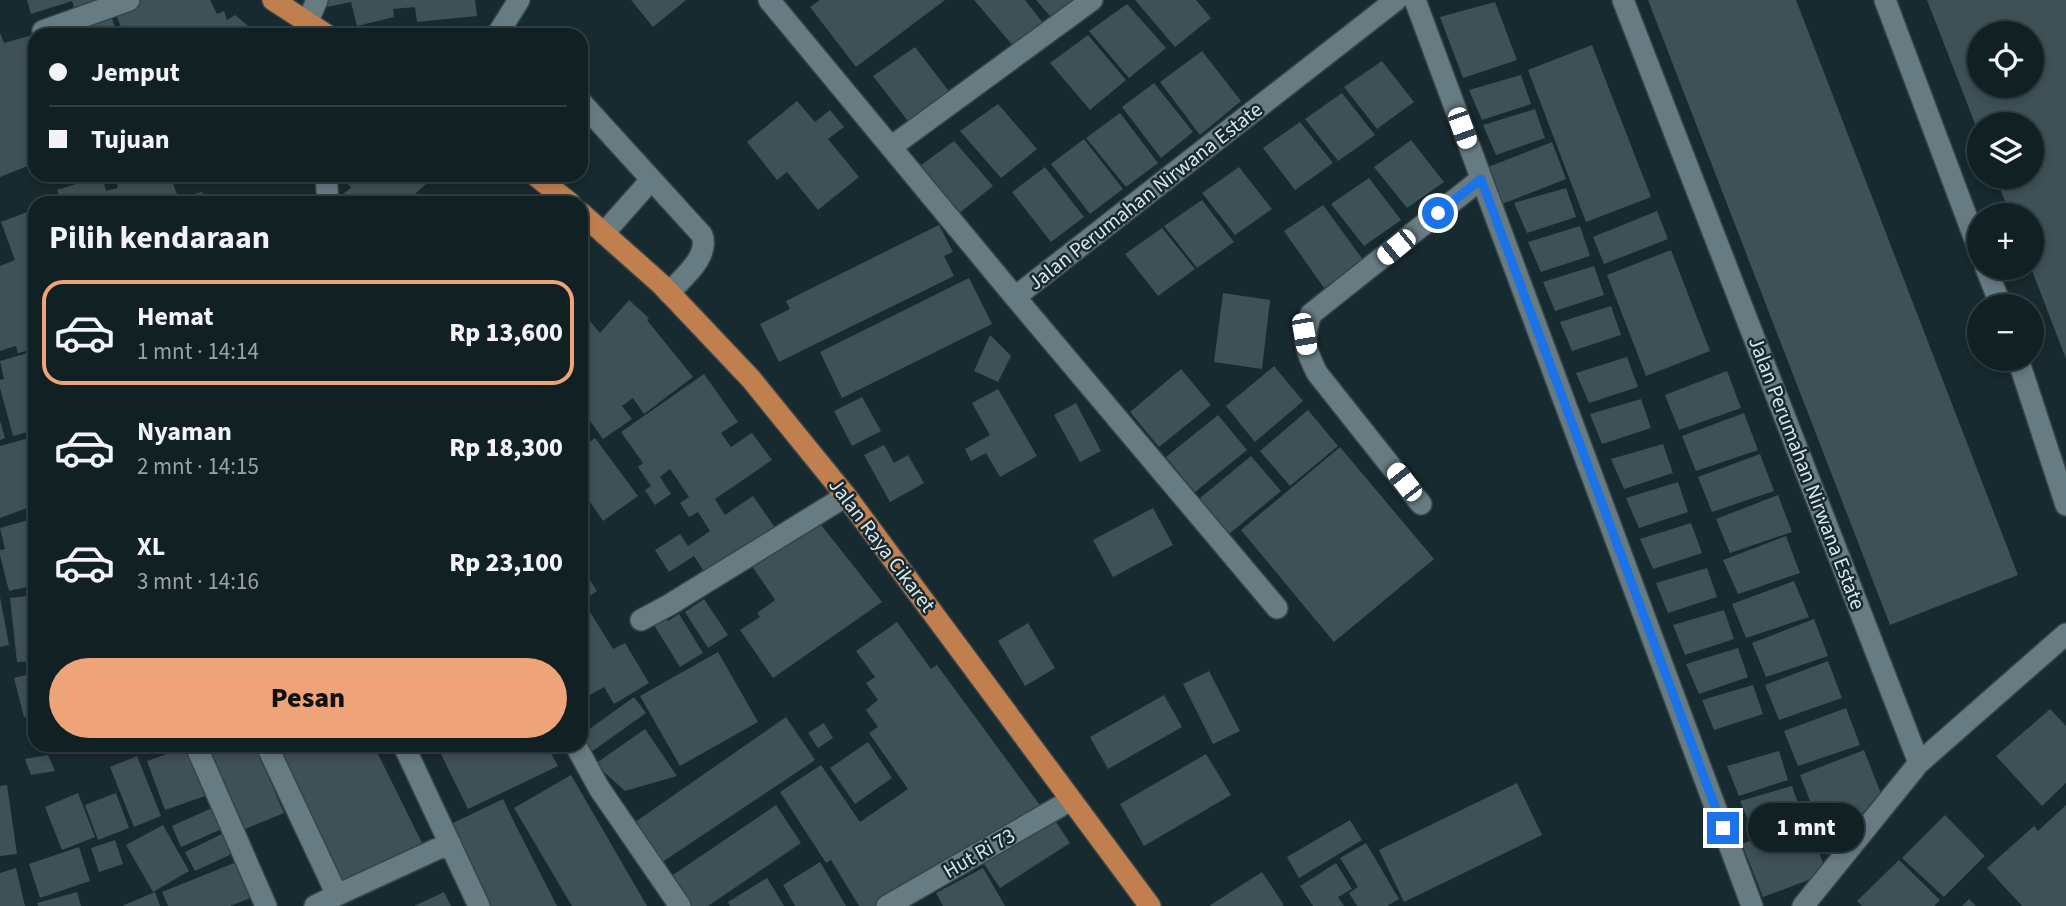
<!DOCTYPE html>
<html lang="id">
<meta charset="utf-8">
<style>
body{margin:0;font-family:"Source Sans 3",sans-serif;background:#1a282b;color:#f1f3f6;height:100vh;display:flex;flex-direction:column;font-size:26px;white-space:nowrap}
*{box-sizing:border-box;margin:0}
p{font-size:23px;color:#9ca3a6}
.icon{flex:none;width:38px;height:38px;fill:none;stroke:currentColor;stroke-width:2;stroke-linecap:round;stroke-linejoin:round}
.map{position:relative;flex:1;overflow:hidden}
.details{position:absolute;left:28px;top:196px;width:560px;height:556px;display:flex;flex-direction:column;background:#112023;border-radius:21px;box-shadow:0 4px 10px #0003,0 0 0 2px #303e41}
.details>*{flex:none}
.banner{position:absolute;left:28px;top:28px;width:560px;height:154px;border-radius:21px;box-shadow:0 4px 10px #0003,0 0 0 2px #303e41;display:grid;align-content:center;height:154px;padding:0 21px;background:#112023}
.fabs{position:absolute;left:1967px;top:21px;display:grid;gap:14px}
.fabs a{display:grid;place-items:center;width:77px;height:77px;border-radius:50%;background:#112023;box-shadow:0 4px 10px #0003,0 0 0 2px #303e41;font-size:35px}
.end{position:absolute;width:32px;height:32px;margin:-16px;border:9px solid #1a73e8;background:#fff;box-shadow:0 0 0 4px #fff}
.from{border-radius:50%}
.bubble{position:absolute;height:49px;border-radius:24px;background:#112023;box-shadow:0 4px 10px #0003,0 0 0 2px #303e41;font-size:23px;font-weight:800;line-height:49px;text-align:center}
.car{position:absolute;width:21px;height:42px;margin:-21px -10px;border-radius:9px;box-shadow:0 0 5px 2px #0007;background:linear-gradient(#fff 24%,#345 0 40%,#fff 0 76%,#345 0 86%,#fff 0)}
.banner b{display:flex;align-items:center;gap:24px;height:66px;font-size:26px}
.banner b+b{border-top:2px solid #303e41}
.banner i{width:18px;height:18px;background:#f1f3f6}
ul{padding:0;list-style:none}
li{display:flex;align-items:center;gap:21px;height:105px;margin:0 14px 10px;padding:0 7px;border:4px solid transparent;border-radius:21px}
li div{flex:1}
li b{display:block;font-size:26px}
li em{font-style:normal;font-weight:800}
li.selected{border-color:#efa378}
li>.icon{width:63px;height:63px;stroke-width:1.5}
h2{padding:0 21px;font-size:32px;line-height:84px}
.primary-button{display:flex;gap:14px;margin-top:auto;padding:14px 21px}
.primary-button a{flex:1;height:80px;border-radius:42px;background:#efa378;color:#111;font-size:28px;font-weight:800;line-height:80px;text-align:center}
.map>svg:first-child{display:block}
.building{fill:#3e5157;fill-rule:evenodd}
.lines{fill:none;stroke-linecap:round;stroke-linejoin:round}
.minor-casing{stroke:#36454a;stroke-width:24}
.major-casing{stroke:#36454a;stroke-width:24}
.minor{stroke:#677b82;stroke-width:21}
.major{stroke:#c27f4e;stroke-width:21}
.route{stroke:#1a73e8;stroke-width:9}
.labels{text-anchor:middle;stroke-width:5;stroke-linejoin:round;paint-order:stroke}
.street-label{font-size:21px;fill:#dbe6ea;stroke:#172a2f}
</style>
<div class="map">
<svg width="2066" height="906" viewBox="0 0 2066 906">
<rect width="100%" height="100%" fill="#172a2f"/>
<!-- building -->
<path class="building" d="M27 0H114L76 13 72 1 31 14Z
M137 0H210L217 14 224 11 227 20 235 15 259 35H124L114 9Z
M326 0H475L477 16 417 22 415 7 393 9 394 17 357 26 351 2 327 7Z
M631 0H686L653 27Z
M820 0H945L856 67 810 7Z
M974 0H1025L1043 23 1014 47Z
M1036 0H1073L1051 17Z
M1135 0H1196L1211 18 1175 47Z
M1648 0H1796L2018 575 1890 625Z
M1927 0H2066V359L2031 268 2032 215H2011L1995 177H2032V124H1979V134ZM1979 33H2032V86H1979Z
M1495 2 1517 60 1463 78 1440 17Z
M1127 4 1166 48 1129 78 1089 31Z
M110 13 118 35H35V163L0 177V33L4 43Z
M1088 35 1126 80 1090 110 1050 63Z
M1592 45 1651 197 1586 222 1528 70Z
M915 47 951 94 911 125 873 76Z
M1202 51 1241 101 1200 135 1160 82Z
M1382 61 1414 102 1377 129 1344 87Z
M1521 75 1531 104 1482 120 1469 90Z
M1154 83 1193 132 1161 158 1122 107Z
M1342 93 1375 135 1338 161 1305 119Z
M797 101 815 122 830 110 844 127 828 139 859 177 818 210 787 172 777 180 747 142Z
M998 104 1037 149 1001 178 960 131Z
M1535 109 1545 138 1496 155 1483 125Z
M1120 113 1158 163 1126 187 1086 138Z
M1300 122 1333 163 1295 190 1263 148Z
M1084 139 1123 189 1090 214 1051 164Z
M1411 140 1444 182 1407 208 1374 167Z
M954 141 993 186 957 215 917 168Z
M1552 142 1566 179 1502 204 1488 167Z
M1045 167 1084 217 1051 242 1012 192Z
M1239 167 1272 209 1235 235 1202 193Z
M114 175H170L180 203H62L57 190 102 176 106 191 118 188Z
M342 175H436L405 203H340L339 197 351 188Z
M1369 178 1401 220 1364 246 1331 204Z
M1566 188 1576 217 1527 233 1514 203Z
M202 192 206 203H185L183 197Z
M311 197 312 203H269V201Z
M1202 200 1234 242 1197 268 1164 226Z
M1323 205 1364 261 1324 288 1284 231Z
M35 209V349L18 353 16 346 0 351V266L15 260 1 222Z
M1657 211 1668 239 1604 264 1593 237Z
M939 225 953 252 944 256 954 276 779 362 760 324 790 309 786 301Z
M1580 226 1590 256 1541 272 1528 242Z
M1162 228 1195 269 1158 296 1125 254Z
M1671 250 1710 351 1646 376 1607 275Z
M1594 266 1604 295 1555 311 1543 282Z
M969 278 992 324 842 398 820 352Z
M1223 293 1270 300 1262 369 1214 362Z
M629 300 649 318 647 320 693 377 644 414 633 398 622 406 632 419 603 439 581 408V317L584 314 600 333Z
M1611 306 1621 335 1572 351 1560 322Z
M990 335 1011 356 998 382 974 371Z
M28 353 30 360 35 359V430L13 436 0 388V380L4 379 0 361Z
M1627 357 1638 387 1589 403 1576 373Z
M1274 366 1303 401 1255 442 1226 406Z
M1181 369 1211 405 1159 447 1130 412Z
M1727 371 1741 408 1679 430 1665 395Z
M704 374 738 422 721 433 731 447 752 433 772 460 715 499 725 515 753 496 776 529 707 576 694 556 669 572 655 550 680 534 688 546 710 531 698 512 689 517 680 503 689 497 670 469 660 477 671 494 655 505 645 490 651 486 638 467 643 463 621 432Z
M998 389 1037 456 1000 477 986 453 971 461 965 449 990 435 972 403Z
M862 397 881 431 852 446 834 411Z
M1641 399 1651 428 1602 444 1590 414Z
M1076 403 1101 451 1080 462 1054 415Z
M1308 410 1338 446 1290 486 1260 451Z
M1744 413 1758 450 1696 471 1682 436Z
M1218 415 1247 450 1195 492 1166 457Z
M0 421 5 438 0 440Z
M29 438H35V505L0 518V446Z
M595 438 638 496 603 521 581 489V448Z
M1663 444 1673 473 1624 489 1611 459Z
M884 445 894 463 908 455 924 483 890 502 864 455Z
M1340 447 1434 559 1334 642 1241 530Z
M1760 454 1774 491 1712 512 1698 477Z
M1251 456 1281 491 1229 534 1199 499Z
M1678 482 1688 512 1639 528 1626 498Z
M1778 495 1792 532 1730 553 1716 519Z
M1153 508 1173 545 1113 577 1093 540Z
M35 518V585L9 591 0 555V550L5 549 0 528Z
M818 521 882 602 773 678 740 630 760 617 757 613 775 600 752 566Z
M1691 523 1702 553 1653 569 1640 539Z
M1786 536 1800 573 1738 594 1723 560Z
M581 566 597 591 581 602Z
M1707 568 1717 597 1668 613 1656 583Z
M1794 581 1809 617 1746 638 1732 604Z
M35 595V661L17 662 10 598Z
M0 597 9 645 0 647Z
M704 599 728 635 708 648 685 612Z
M585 604 613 649 625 643 649 683 614 704 604 687 581 700V606Z
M1724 610 1734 639 1685 655 1673 625Z
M679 614 703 653 680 667 654 625 666 618 668 621Z
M1814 619 1828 656 1766 677 1752 643Z
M897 622 931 669 937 665 1045 812 876 906H859L831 860 826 863 780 792 821 765 860 822 908 789 869 733 878 727 866 710 878 700 866 683 875 677 856 651Z
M1028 623 1055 668 1025 686 998 641Z
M1738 648 1748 677 1699 694 1686 664Z
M718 652 758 722 680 766 640 696Z
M1828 661 1842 698 1779 720 1765 685Z
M1209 671 1240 731 1213 744 1183 684Z
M35 673V715L24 717 14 678Z
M1753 685 1763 714 1714 730 1702 700Z
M1164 695 1182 727 1108 769 1090 737Z
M634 697 646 713 587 755 581 746V735Z
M1846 708 1860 745 1798 766 1784 731Z
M2050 709 2066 726V783L2042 806 1996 756Z
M786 717 815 760 658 865 628 827Z
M824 723 833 738 818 748 808 733Z
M645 729 677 776 625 791 595 764Z
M868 742 892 778 855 804 830 768Z
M58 746H78V747L59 751Z
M205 746H255L284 813 240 831Z
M272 746H374L426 851 346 888Z
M437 746H547L558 766 468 809Z
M187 747 205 796 165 810 147 761Z
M1864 750 1885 804 1821 829 1800 775Z
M1779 751 1788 780 1739 796 1727 766Z
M1206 754 1231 795 1144 846 1120 804Z
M48 755 55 771 31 775 25 759Z
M137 756 161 816 134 827 110 767Z
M571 775 596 818 647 906H572L514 808Z
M1517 783 1542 835 1404 902 1379 850Z
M7 785 17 854 0 856V786Z
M1792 786 1802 815 1753 831 1740 801Z
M78 793 95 837 62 850 45 807Z
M116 793 129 828 98 840 85 805Z
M503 799 516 826 557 906H490L477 882 449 825Z
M776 805 801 843 708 906H684L667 879Z
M2066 805V906H2022L1987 868 2034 826 2038 831Z
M214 807 224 828 181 847 172 826Z
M1945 815 1985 856 1944 897 1902 858Z
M1052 816 1070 843 1000 888 982 861Z
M1806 819 1827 873 1763 897 1742 844Z
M1350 820 1362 840 1299 878 1287 857Z
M163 825 189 871 153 892 126 845Z
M224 833 234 853 195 871 185 852Z
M115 840 123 864 99 872 91 848Z
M1366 843 1399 899 1387 906H1357L1349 893 1358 887 1340 858Z
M79 847 90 881 40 898 29 864Z
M1899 860 1940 900 1934 906H1862L1857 901Z
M239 861 253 897 230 906H168L162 892Z
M820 862 846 906H795L783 885Z
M1336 863 1352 889 1338 897 1344 906H1313L1300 886Z
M16 868 25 906H0V873Z
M983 868 1005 906H943L936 893Z
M1262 872 1284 905 1282 906H1209Z
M767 878 784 906H730L728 902Z
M77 892 81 906H38L37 903Z
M155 892 160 906H122Z
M444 892 451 906H414Z
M1969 899 1976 906H1962Z"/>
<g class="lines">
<!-- minor casing -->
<g class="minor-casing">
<path id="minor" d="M769 0 1015 297 1396 0
M1415 0 1752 906
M1623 0 1919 763
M1885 0 1979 250
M307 23 317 0
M43 31 129 0
M497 35 519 0
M581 102 702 235C710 257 682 278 669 293
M891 147 1092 0
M326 175 328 203
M604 233 651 180
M1986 268 2001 306
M1015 297 1277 608
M2018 359 2066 505
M1421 504 1317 373C1305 349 1302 340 1311 314L1481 179
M641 620 669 605 846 496
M196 746 266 906
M267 746 337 895 450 843
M404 746 479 906
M576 746 599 788 680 906
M315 906 337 895
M887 906 1071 800
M1803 906 1919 763 2066 634"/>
</g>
<!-- major casing -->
<g class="major-casing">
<path id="major" d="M273 0 327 35
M535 175 570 203
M581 213 662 285 751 379 846 496 1150 906"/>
</g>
<!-- minor -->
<use href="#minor" class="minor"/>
<!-- major -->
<use href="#major" class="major"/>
</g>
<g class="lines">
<!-- route -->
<path class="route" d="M1438 213 1481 179 1723 828"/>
</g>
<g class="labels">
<!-- street labels -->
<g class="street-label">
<text transform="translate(1145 196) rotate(-38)" y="7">Jalan Perumahan Nirwana Estate</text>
<text transform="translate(1807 473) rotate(69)" y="7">Jalan Perumahan Nirwana Estate</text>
<text transform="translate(882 545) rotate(53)" y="7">Jalan Raya Cikaret</text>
<text transform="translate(979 853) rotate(-30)" y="7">Hut Ri 73</text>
</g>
</g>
</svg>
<div class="fabs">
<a><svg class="icon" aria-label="locate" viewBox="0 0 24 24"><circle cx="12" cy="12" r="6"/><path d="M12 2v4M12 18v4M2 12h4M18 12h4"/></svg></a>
<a><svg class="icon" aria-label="layers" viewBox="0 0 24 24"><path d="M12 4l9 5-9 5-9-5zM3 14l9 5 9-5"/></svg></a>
<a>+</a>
<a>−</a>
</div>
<i class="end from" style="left:1438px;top:213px"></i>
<i class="end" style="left:1723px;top:828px"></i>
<div class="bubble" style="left:1748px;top:803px;width:116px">1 mnt</div>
<i class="car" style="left:1462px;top:128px;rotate:160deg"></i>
<i class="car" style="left:1396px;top:247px;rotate:231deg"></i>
<i class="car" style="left:1304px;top:334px;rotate:170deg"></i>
<i class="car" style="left:1404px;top:482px;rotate:322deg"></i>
<div class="banner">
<b><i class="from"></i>Jemput</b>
<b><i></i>Tujuan</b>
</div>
<section class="details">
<h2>Pilih kendaraan</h2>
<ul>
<li class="selected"><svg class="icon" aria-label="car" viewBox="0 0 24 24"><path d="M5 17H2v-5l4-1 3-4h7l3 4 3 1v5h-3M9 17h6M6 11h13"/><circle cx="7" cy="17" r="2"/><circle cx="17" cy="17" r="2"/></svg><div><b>Hemat</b><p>1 mnt · 14:14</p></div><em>Rp 13,600</em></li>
<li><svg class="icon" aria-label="car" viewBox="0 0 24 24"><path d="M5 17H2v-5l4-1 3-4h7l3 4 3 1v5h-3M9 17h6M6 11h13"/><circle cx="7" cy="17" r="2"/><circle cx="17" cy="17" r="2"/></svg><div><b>Nyaman</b><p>2 mnt · 14:15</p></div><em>Rp 18,300</em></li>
<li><svg class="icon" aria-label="car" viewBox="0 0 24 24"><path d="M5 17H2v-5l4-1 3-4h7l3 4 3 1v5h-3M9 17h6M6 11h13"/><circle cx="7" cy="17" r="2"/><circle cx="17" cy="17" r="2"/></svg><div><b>XL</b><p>3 mnt · 14:16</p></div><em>Rp 23,100</em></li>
</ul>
<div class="primary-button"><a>Pesan</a></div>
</section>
</div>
